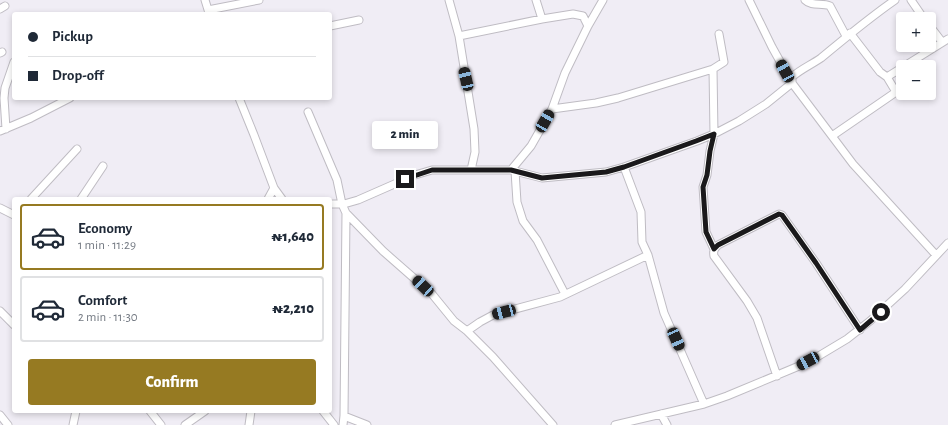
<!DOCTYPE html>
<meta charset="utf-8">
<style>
body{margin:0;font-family:"Alegreya Sans",sans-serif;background:#f6f6f7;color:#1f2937;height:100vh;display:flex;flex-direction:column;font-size:15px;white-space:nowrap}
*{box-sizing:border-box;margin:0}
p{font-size:13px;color:#747a83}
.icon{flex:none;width:22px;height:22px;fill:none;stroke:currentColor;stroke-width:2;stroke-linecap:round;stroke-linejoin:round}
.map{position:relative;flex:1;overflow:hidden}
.panel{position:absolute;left:12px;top:197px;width:320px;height:216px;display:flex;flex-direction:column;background:#fff;border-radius:4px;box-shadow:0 2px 6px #0003}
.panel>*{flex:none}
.hud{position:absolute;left:12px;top:12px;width:320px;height:88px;border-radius:4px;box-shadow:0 2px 6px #0003;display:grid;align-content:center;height:88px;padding:0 16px;background:#fff}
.tools{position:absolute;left:896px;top:12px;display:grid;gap:8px}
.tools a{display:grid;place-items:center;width:40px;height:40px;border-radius:4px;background:#fff;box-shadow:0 2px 6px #0003;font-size:20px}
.end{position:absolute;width:18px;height:18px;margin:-9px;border:5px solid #1a191b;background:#fff;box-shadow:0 0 0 2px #fff}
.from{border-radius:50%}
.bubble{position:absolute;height:28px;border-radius:4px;background:#fff;box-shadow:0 2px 6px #0003;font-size:13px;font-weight:800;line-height:28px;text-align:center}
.car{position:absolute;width:12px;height:24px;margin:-12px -6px;border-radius:5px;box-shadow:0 0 3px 1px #0007;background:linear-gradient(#222 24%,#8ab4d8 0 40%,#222 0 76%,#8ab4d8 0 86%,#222 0)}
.hud b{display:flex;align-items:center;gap:14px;height:38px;font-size:15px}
.hud b+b{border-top:1px solid #e0e1e3}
.hud i{width:10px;height:10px;background:#1f2937}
ul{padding:7px 0 0;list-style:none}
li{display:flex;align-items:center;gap:12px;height:66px;margin:0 8px 6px;padding:0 8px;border:2px solid #e0e1e3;border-radius:4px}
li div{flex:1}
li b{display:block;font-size:15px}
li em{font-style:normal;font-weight:800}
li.selected{border-color:#967a22}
li>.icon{width:36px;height:36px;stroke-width:1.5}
.action{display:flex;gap:8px;margin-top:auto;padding:8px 16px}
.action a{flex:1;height:46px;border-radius:4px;background:#967a22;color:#fff;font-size:16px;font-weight:800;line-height:46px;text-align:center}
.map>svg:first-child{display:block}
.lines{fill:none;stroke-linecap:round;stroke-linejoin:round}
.minor-casing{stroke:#bfbcc3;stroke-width:9}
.minor{stroke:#fff;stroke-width:7}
.route{stroke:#1a191b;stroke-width:5}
</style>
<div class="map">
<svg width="948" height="425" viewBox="0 0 948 425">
<rect width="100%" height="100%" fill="#f0edf5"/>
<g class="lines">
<!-- minor casing -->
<g class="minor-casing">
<path id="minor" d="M205 0 209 13
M449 0 459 36 474 129 475 152 471 170
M536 0 542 19
M749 0 772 47 792 83 853 164 936 255
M805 0C812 7 822 2 830 6L846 36
M911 0 924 19
M0 9 5 6
M208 10 259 0
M929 25 942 42
M330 26 359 20
M850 33 880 72 887 77
M459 36 542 19 573 14 583 16 588 26
M0 53 2 52
M903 67 948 39
M713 69 714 134 710 151 707 175 703 187 706 232 714 249
M239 98 254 135 274 188 282 199
M552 109 596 103 618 98 713 69 724 62 719 34
M308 112 337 180 342 204 346 213 344 416 343 425
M6 129 4 98 5 88 14 62
M0 131 31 118 70 98
M832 136 896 92 887 77 903 67
M624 167 641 212 642 242 648 255 664 313 704 404
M511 170 531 146 552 109 565 73 588 26 603 0
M515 171 517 202 523 221 537 240 565 294
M31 199 77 149
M81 199 103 166
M268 199 274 188
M330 204H344L358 200 415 175 432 170H511L542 178 606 172 624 167 697 141 714 134 739 121 766 104 792 83V77C801 69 811 65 821 58 845 38 869 18 895 0
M0 208 14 215
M346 213 383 251 432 294 454 321 467 331 493 357 553 425
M0 311 14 325
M467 331 480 322 493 315 560 297 648 255
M777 376 757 318 747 301 714 256C713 251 714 249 718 245L779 214 782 215 816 263 860 330
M150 411 161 425
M323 411 334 425
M661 414 667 425
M0 415 8 425
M344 416 367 425
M73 425 76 411
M185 425 205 411
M249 425 251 411
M615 425 704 404 727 396 799 366 817 357 847 339 870 321 905 289 948 243"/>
</g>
<!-- minor -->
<use href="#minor" class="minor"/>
</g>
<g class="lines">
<!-- route -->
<path class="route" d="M405 179 432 170H511L542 178 606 172 624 167 696 141 714 134 710 151 707 175 703 187 706 232 714 249 718 245 779 214 782 215 816 263 860 330 881 312"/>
</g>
</svg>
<div class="tools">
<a>+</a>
<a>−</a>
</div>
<i class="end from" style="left:881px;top:312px"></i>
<i class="end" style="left:405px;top:179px"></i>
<div class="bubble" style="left:372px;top:121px;width:66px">2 min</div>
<i class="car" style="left:785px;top:71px;rotate:331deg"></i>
<i class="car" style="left:466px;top:79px;rotate:347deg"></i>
<i class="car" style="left:545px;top:121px;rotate:30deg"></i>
<i class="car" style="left:423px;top:286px;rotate:313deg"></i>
<i class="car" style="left:504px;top:312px;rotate:255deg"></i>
<i class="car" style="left:676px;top:339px;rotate:156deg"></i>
<i class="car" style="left:808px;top:361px;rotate:242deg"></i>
<div class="hud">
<b><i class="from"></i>Pickup</b>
<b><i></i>Drop-off</b>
</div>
<section class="panel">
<ul>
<li class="selected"><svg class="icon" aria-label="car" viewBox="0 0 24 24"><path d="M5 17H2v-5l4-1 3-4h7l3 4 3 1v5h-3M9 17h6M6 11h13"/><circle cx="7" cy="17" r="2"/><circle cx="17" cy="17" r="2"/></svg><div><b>Economy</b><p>1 min · 11:29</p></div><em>₦1,640</em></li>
<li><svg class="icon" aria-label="car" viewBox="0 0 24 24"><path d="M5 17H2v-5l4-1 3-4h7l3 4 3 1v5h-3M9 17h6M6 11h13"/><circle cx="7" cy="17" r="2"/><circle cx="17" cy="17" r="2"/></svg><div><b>Comfort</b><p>2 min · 11:30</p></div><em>₦2,210</em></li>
</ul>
<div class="action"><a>Confirm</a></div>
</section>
</div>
